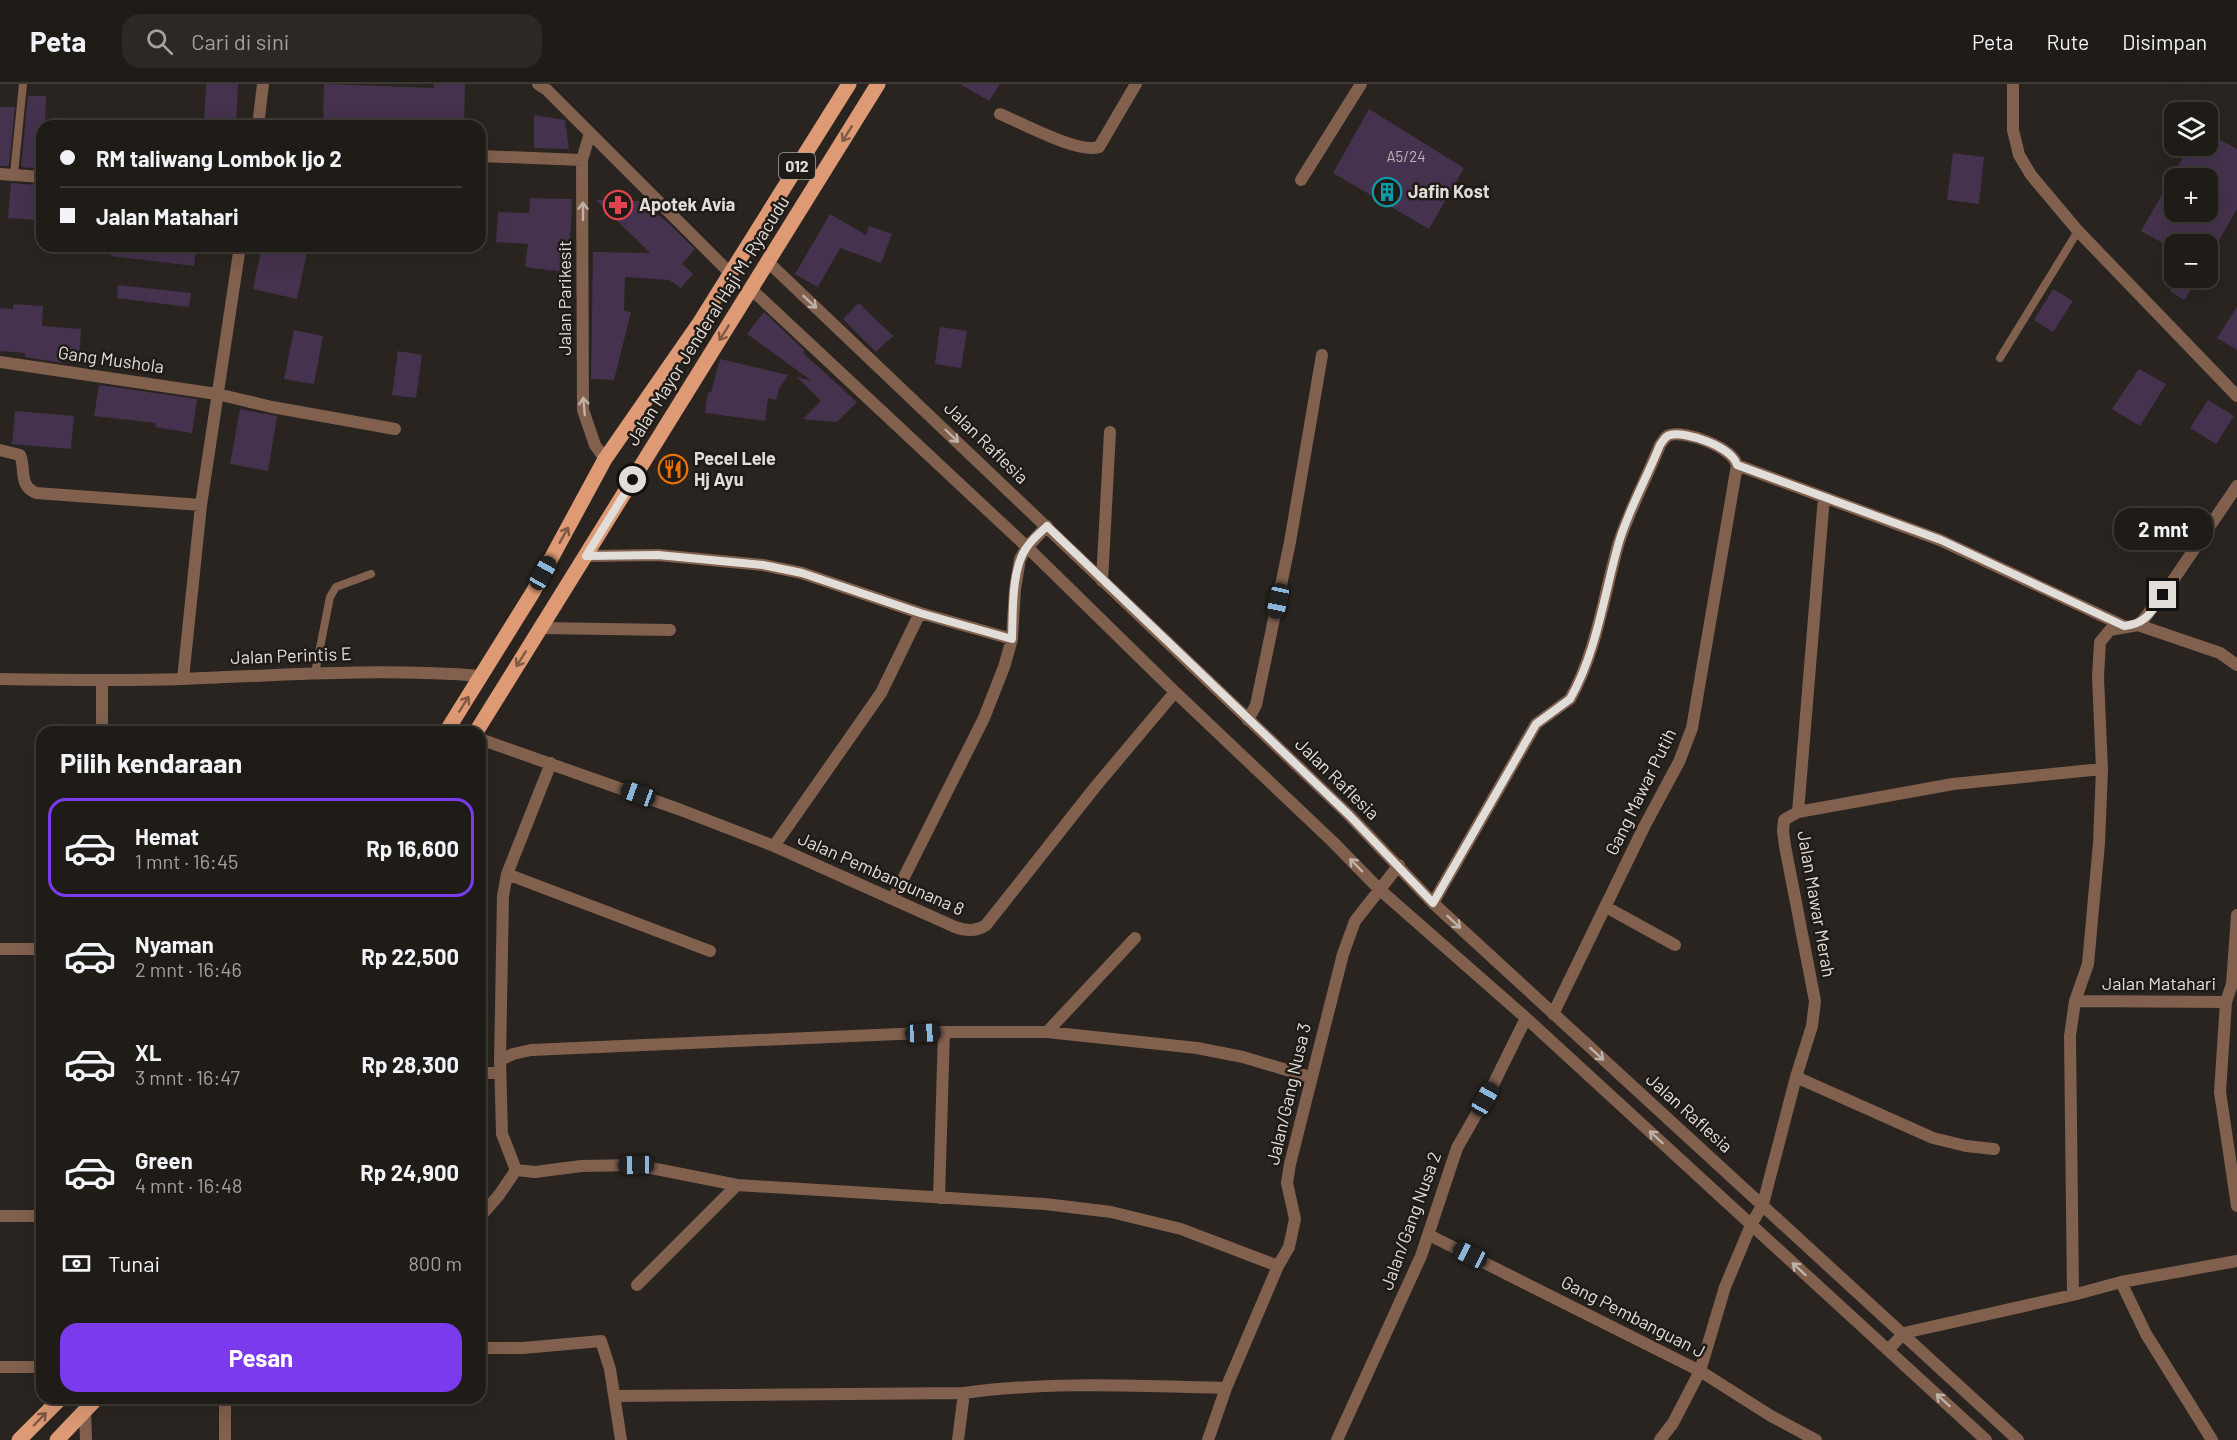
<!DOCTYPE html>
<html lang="id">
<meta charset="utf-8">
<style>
body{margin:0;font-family:Barlow,sans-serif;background:#2c2824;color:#f1f3f6;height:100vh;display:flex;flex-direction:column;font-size:22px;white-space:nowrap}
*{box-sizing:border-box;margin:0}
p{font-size:20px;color:#a1a1a1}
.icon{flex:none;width:33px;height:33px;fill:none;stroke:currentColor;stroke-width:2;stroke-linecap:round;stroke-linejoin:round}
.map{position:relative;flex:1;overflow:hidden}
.panel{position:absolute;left:36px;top:642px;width:450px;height:678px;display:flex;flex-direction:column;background:#1f1b17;border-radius:18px;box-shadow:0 6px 24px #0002,0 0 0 2px #3c3936}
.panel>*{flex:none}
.banner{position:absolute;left:36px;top:36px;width:450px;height:132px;border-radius:18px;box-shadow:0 6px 24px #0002,0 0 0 2px #3c3936;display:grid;align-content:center;height:132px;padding:0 24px;background:#1f1b17}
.buttons{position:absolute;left:2164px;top:18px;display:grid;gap:12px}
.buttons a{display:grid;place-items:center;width:54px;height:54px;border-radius:12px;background:#1f1b17;box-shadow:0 6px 24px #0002,0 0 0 2px #3c3936;font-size:30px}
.end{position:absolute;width:27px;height:27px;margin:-14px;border:8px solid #e1deda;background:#111;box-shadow:0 0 0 3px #111}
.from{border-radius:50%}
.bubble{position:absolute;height:42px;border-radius:18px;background:#1f1b17;box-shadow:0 6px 24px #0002,0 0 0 2px #3c3936;font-size:20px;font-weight:700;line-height:42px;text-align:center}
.car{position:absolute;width:18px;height:36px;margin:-18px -9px;border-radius:8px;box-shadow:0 0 4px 2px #0007;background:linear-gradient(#222 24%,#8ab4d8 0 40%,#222 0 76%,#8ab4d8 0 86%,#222 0)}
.banner b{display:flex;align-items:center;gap:21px;height:57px;font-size:22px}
.banner b+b{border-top:2px solid #3c3936}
.banner i{width:15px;height:15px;background:#f1f3f6}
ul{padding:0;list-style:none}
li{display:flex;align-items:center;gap:18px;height:99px;margin:0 12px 9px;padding:0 12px;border:3px solid transparent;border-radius:18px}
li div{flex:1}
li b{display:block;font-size:22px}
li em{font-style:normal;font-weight:700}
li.active{border-color:#7c3aed}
li>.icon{width:54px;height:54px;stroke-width:1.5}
h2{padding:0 24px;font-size:27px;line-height:72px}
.pay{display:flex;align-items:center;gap:15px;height:66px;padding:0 24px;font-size:22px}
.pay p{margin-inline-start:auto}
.cta{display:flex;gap:12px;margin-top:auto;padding:12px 24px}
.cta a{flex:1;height:69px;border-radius:18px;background:#7c3aed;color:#fff;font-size:24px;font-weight:700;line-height:69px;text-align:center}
header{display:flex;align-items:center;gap:36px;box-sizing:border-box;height:84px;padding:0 30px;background:#1f1b17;border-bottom:2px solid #3c3936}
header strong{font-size:28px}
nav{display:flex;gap:33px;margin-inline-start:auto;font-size:21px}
.search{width:420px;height:54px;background:#2c2824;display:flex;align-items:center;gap:15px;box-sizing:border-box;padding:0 21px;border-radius:18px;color:#a1a1a1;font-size:22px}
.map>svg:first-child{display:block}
.building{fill:#45324e;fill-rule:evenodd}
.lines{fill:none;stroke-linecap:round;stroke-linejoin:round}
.service{stroke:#81604e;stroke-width:8}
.minor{stroke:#81604e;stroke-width:12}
.tertiary{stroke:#81604e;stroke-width:12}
.primary{stroke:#dd9a74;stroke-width:15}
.oneway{stroke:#7e5a45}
.oneway2{stroke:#bfb2a9}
.route{stroke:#e1deda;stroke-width:8}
.labels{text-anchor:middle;stroke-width:5;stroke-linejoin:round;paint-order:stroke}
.number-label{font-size:15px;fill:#bab3b7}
.shield{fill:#201b16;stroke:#a7a49f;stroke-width:1.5}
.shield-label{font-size:16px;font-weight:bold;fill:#e1deda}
.poi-label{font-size:18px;font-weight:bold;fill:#e1deda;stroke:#201b16;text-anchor:start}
.street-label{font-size:18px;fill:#e1deda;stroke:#201b16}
</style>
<header>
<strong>Peta</strong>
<div class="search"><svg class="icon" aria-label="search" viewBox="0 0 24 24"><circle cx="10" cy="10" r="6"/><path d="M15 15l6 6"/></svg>Cari di sini</div>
<nav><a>Peta</a><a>Rute</a><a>Disimpan</a></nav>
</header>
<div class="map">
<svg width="2237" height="1356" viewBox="0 0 2237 1356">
<rect width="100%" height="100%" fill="#29241f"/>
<!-- building -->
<path class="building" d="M206 0H238L236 40 204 39Z
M324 0 434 4V0H465L464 42H323Z
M960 0H1000L989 17Z
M28 12H46L45 42H42V85L21 83Z
M0 23H15L9 82H0Z
M1369 25 1464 84 1429 145 1333 89Z
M534 31 565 36 569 65 534 64Z
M2208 49 2237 65V125L2217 160H2175V166L2141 147 2190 62H2208ZM2175 94H2208V128H2175Z
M1953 69 1984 73 1979 120 1947 116Z
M11 99 37 101 34 136 8 134Z
M530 114 572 115 571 144 565 188 525 183 528 160 496 158 498 128 529 129Z
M596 116 639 117 666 137 695 165 682 180 693 190 681 204 669 196 625 193 624 227 631 228 614 296 591 295 593 168 650 169Z
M830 130 866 151 869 142 892 150 881 179 840 164 818 203 795 190Z
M112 162H152L196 167 194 182 111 172Z
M262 162H300L308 164 297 215 253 205Z
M2179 194H2199L2184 216 2170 207Z
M118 201 191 209 189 223 117 214Z
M2053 205 2073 217 2053 248 2034 236Z
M859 219 893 252 876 268 843 235Z
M13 220 43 222 42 242 81 245 79 277 62 276V279L25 273V269L0 267V224L13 225Z
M2237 223V266L2217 254Z
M764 228 804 266 803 269 857 318 837 338 803 335 821 317 797 293 812 297 747 250Z
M940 243 967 247 961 284 935 280Z
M294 246 323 252 314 300 284 295Z
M398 267 422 271 416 314 392 311Z
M720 275 788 291 779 305 776 316 768 314 765 337 705 329 708 308H711Z
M2139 285 2166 300 2140 342 2112 325Z
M99 301 197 315 192 349 155 343 156 339 94 332Z
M2208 316 2234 332 2216 360 2190 344Z
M240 325 277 332 268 387 230 380Z
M15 327 74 332 71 365 12 360Z"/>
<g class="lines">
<!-- service -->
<path class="service" d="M14 90 23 0
M2000 274 2078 147
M315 589 330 513 336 503 371 490"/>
<!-- minor -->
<path class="minor" d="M538 0 547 6 730 189
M1000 30C1022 39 1078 70 1099 63L1136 0
M258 42 263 0
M590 49 582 76 583 326 595 361 605 375
M480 72 582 76
M0 90 42 93
M1301 96 1361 0
M768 178 1349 731 1433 819 2018 1356
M751 205 1027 463 1175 608 1333 758 1379 805 1526 934 1986 1356
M0 278 217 310 272 323 395 345
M0 366 20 371C26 384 18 402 36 409L201 421
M586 472 658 471 763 481 802 489 920 529 1012 555
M1102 497 1110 348
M2138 541 2144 535 2174 495 2237 402
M541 544 670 546
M0 595C61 596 122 597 183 595 282 591 382 584 481 592
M183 595 201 421 240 162
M102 597V648
M1248 636 1256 621 1290 458 1322 271
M480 655 681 726 774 762 955 843C966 847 976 848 986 841L1096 702 1175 608
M1798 728 1824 413
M774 762 881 609 920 529
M507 790 710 867
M893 815 984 634 1004 583 1012 555 1015 505 1020 475 1027 463 1047 442
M1433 819 1536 640 1570 615C1597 568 1604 509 1619 458 1630 425 1647 393 1660 361 1663 357 1665 352 1670 351 1687 347 1732 363 1737 381L1940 456 2124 542
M1606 823 1675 861
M0 865H42
M2075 917 2226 918 2232 900 2237 831
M2226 918 2220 1008 2237 1122
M1553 930 1644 743 1679 678 1692 644 1737 381
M1047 948 1135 854
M500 976 513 970 531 966 944 948H1047L1197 964 1243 973 1310 993
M480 989H500
M1796 993 1933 1054 1966 1062 1994 1065
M516 1086 502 1050 500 976 503 812 507 790 551 679
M939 1114 944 948
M0 1132H42
M480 1133 499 1111 516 1086 535 1088 581 1082 636 1081 737 1101 1045 1120 1111 1128 1181 1145 1278 1182
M1429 1151 1700 1287 1771 1332 1816 1356
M2121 1198 2146 1250 2212 1356
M637 1201 737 1101
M2073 1211 2070 952 2075 917 2088 880 2099 759 2102 685 2098 593 2100 558 2110 546 2138 541 2220 569 2237 581
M480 1264H523L601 1257 610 1285 621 1356
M1888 1266 1904 1249 2073 1211 2121 1198 2237 1177
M0 1283H42
M964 1309C1051 1297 1139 1302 1226 1304
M615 1312 964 1309 958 1356
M225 1314V1356
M85 1327 86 1356
M1208 1356 1226 1304 1278 1182 1289 1163 1295 1135 1287 1099 1290 1080 1343 870 1355 837 1399 781
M1337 1356 1421 1172 1457 1064 1494 999 1526 934
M1660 1356 1673 1339 1700 1287 1725 1203 1751 1141 1763 1120 1796 993 1812 942 1815 917 1785 762 1783 747 1784 736 1798 728 1953 700 2102 685"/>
<!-- tertiary -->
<path class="tertiary" d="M2013 0V46L2019 71 2031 91 2078 147 2237 312"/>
<!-- primary -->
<path class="primary" d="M446 648 533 508 605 375 700 238 849 0
M476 648 878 0
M19 1356 61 1314
M57 1356 97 1314"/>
</g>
<!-- one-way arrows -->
<defs><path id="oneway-shaft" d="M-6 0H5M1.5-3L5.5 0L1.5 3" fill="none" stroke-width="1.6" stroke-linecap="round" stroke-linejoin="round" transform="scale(1.5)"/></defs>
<g class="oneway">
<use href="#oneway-shaft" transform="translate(847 50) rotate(122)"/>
<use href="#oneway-shaft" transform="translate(724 249) rotate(122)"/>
<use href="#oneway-shaft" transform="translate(564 451) rotate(-61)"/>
<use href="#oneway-shaft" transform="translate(521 575) rotate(122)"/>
<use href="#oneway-shaft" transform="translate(464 620) rotate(-58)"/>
<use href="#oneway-shaft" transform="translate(40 1335) rotate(-46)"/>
</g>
<g class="oneway2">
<use href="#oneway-shaft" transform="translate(583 127) rotate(-90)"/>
<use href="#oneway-shaft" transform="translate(810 218) rotate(43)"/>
<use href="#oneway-shaft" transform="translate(584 322) rotate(-95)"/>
<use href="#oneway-shaft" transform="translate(952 352) rotate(44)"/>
<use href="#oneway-shaft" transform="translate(1356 781) rotate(-134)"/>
<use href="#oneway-shaft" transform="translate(1454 838) rotate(43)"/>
<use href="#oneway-shaft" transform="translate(1597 970) rotate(42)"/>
<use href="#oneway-shaft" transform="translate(1656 1053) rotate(-137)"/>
<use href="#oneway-shaft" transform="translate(1799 1185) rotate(-138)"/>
<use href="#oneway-shaft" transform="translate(1943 1316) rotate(-138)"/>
</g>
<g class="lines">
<!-- route -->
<path class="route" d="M633 396 586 472 658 471 763 481 802 489 920 529 1012 555C1013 529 1011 484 1027 463 1032 455 1040 449 1047 442L1349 731 1433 819 1536 640 1570 615C1597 568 1604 510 1619 458 1629 425 1647 393 1660 361 1663 357 1665 352 1670 351 1687 347 1732 363 1737 381L1941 456 2124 542C2146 540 2151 528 2163 511"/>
</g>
<!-- icons -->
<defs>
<g id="building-ring" transform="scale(1.5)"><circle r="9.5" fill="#201b16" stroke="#0f9aa8" stroke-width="1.5"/><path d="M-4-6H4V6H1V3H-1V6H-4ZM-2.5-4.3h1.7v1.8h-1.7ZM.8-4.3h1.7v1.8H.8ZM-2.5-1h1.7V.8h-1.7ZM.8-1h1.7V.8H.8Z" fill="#0f9aa8"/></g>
<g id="pharmacy-ring" transform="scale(1.5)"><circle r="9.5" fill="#201b16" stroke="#e0444e" stroke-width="1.5"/><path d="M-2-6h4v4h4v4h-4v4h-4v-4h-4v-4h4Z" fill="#e0444e"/></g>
<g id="restaurant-ring" transform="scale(1.5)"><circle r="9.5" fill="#201b16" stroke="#e8710a" stroke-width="1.5"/><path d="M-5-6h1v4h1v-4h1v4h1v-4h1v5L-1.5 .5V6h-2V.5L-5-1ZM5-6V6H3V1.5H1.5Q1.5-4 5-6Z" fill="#e8710a"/></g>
</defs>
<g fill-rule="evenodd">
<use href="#building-ring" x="1387" y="108"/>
<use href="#pharmacy-ring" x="618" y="121"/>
<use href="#restaurant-ring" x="673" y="385"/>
</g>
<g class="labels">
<!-- number labels -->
<g class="number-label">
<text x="1406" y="78">A5/24</text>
</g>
<!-- shield labels -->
<rect class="shield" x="779" y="69" width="36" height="26" rx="4.5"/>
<g class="shield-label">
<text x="797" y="88">012</text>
</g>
<!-- poi labels -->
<g class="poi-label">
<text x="1408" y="114">Jafin Kost</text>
<text x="639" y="127">Apotek Avia</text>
<text x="694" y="381">Pecel Lele<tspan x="694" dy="21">Hj Ayu</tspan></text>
</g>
<!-- street labels -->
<g class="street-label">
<text transform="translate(565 214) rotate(-90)" y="6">Jalan Parikesit</text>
<text transform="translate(708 237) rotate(-58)" y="6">Jalan Mayor Jenderal Haji M. Ryacudu</text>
<text transform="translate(111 276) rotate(8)" y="6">Gang Mushola</text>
<text transform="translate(986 359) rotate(44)" y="6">Jalan Raflesia</text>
<text transform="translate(291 572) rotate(-2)" y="6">Jalan Perintis E</text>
<text transform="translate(1337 695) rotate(44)" y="6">Jalan Raflesia</text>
<text transform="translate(1641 708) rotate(-64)" y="6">Gang Mawar Putih</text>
<text transform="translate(881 790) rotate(24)" y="6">Jalan Pembangunana 8</text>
<text transform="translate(1816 820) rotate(80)" y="6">Jalan Mawar Merah</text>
<text x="2159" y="906">Jalan Matahari</text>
<text transform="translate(1289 1010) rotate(-77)" y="6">Jalan/Gang Nusa 3</text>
<text transform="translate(1689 1029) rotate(42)" y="6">Jalan Raflesia</text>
<text transform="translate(1411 1137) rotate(-70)" y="6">Jalan/Gang Nusa 2</text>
<text transform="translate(1633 1233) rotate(27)" y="6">Gang Pembanguan J</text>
</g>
</g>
</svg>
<div class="buttons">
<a><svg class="icon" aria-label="layers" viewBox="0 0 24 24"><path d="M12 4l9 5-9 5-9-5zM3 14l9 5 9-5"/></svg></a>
<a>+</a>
<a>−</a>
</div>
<i class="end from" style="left:633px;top:396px"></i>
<i class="end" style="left:2163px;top:511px"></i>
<div class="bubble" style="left:2114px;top:424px;width:99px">2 mnt</div>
<i class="car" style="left:543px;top:489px;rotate:29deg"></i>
<i class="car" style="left:1278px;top:517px;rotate:192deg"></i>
<i class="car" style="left:638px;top:710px;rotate:290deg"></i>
<i class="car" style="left:923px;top:949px;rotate:87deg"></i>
<i class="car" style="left:1485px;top:1015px;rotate:29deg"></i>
<i class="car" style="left:636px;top:1081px;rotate:269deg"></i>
<i class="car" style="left:1470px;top:1171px;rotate:296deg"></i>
<div class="banner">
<b><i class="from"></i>RM taliwang Lombok Ijo 2</b>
<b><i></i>Jalan Matahari</b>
</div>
<section class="panel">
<h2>Pilih kendaraan</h2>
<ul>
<li class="active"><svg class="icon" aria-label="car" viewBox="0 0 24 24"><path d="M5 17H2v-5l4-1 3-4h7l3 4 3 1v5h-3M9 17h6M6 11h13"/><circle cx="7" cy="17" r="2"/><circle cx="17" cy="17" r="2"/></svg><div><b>Hemat</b><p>1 mnt · 16:45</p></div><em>Rp 16,600</em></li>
<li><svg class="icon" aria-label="car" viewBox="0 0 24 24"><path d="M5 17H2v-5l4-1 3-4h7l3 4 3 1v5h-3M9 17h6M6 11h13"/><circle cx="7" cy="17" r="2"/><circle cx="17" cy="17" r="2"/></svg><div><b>Nyaman</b><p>2 mnt · 16:46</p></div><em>Rp 22,500</em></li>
<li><svg class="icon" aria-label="car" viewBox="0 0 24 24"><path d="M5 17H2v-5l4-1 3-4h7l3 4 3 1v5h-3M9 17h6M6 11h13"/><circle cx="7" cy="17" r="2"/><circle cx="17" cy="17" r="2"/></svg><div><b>XL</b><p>3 mnt · 16:47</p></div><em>Rp 28,300</em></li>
<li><svg class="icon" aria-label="car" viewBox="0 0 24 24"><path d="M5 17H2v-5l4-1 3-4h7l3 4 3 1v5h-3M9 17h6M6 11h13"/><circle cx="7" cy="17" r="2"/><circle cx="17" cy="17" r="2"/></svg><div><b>Green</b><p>4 mnt · 16:48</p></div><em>Rp 24,900</em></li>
</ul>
<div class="pay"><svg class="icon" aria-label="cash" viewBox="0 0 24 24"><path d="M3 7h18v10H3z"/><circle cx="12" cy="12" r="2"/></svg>Tunai<p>800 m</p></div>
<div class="cta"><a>Pesan</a></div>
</section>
</div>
